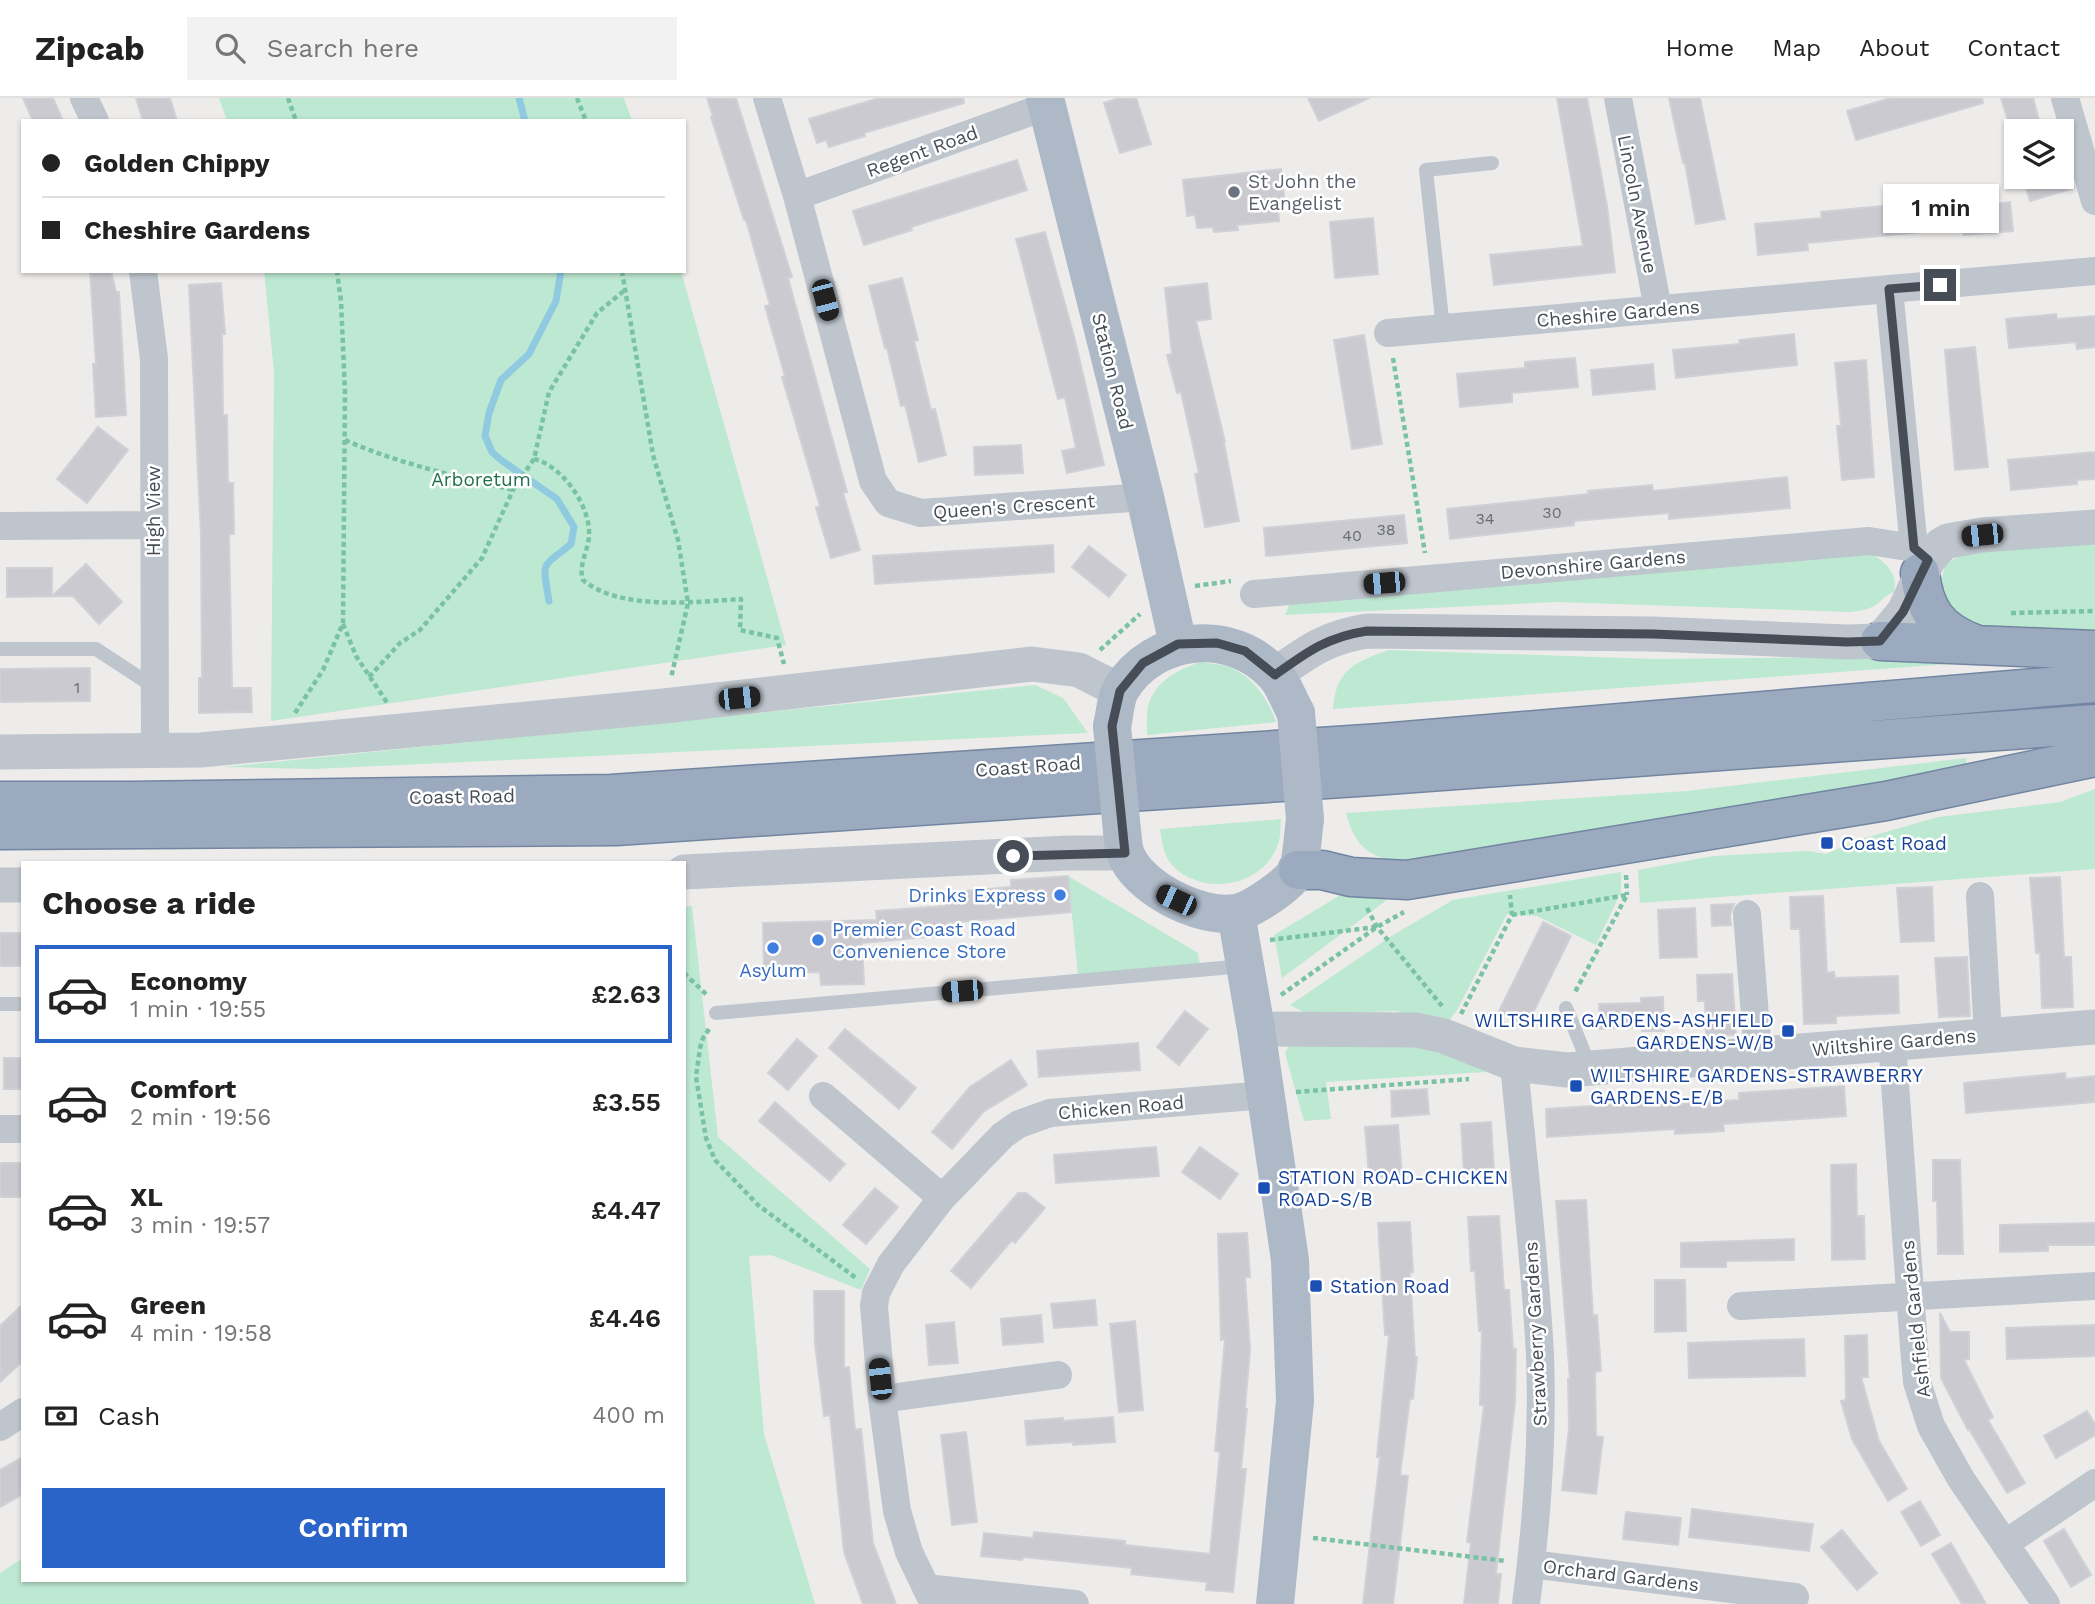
<!DOCTYPE html>
<meta charset="utf-8">
<style>
body{margin:0;font-family:"Work Sans",sans-serif;background:#f2f2f2;color:#222;height:100vh;display:flex;flex-direction:column;font-size:26px;white-space:nowrap}
*{box-sizing:border-box;margin:0}
p{font-size:23px;color:#767676}
.icon{flex:none;width:38px;height:38px;fill:none;stroke:currentColor;stroke-width:2;stroke-linecap:round;stroke-linejoin:round}
.map{position:relative;flex:1;overflow:hidden}
.details{position:absolute;left:21px;top:763px;width:665px;height:721px;display:flex;flex-direction:column;background:#fff;border-radius:0px;box-shadow:0 2px 5px #0004}
.details>*{flex:none}
.banner{position:absolute;left:21px;top:21px;width:665px;height:154px;border-radius:0px;box-shadow:0 2px 5px #0004;display:grid;align-content:center;height:154px;padding:0 21px;background:#fff}
.tools{position:absolute;left:2004px;top:21px;display:grid;gap:14px}
.tools a{display:grid;place-items:center;width:70px;height:70px;border-radius:0px;background:#fff;box-shadow:0 2px 5px #0004;font-size:35px}
.end{position:absolute;width:32px;height:32px;margin:-16px;border:9px solid #464d57;background:#fff;box-shadow:0 0 0 4px #fff}
.from{border-radius:50%}
.bubble{position:absolute;height:49px;border-radius:0px;background:#fff;box-shadow:0 2px 5px #0004;font-size:23px;font-weight:600;line-height:49px;text-align:center}
.car{position:absolute;width:21px;height:42px;margin:-21px -10px;border-radius:9px;box-shadow:0 0 5px 2px #0007;background:linear-gradient(#222 24%,#8ab4d8 0 40%,#222 0 76%,#8ab4d8 0 86%,#222 0)}
.banner b{display:flex;align-items:center;gap:24px;height:66px;font-size:26px}
.banner b+b{border-top:2px solid #e0e0e0}
.banner i{width:18px;height:18px;background:#222}
ul{padding:0;list-style:none}
li{display:flex;align-items:center;gap:21px;height:98px;margin:0 14px 10px;padding:0 7px;border:4px solid transparent;border-radius:0px}
li div{flex:1}
li b{display:block;font-size:26px}
li em{font-style:normal;font-weight:600}
li.current{border-color:#2b64c8}
li>.icon{width:63px;height:63px;stroke-width:1.5}
h2{padding:0 21px;font-size:32px;line-height:84px}
.pay{display:flex;align-items:center;gap:18px;height:77px;padding:0 21px;font-size:26px}
.pay p{margin-inline-start:auto}
.primary-button{display:flex;gap:14px;margin-top:auto;padding:14px 21px}
.primary-button a{flex:1;height:80px;border-radius:0px;background:#2b64c8;color:#fff;font-size:28px;font-weight:600;line-height:80px;text-align:center}
header{display:flex;align-items:center;gap:42px;box-sizing:border-box;height:98px;padding:0 35px;background:#fff;border-bottom:2px solid #e0e0e0}
header strong{font-size:33px}
nav{display:flex;gap:38px;margin-inline-start:auto;font-size:24px}
.search{width:490px;height:63px;background:#f2f2f2;display:flex;align-items:center;gap:18px;box-sizing:border-box;padding:0 24px;border-radius:0px;color:#767676;font-size:26px}
.map>svg:first-child{display:block}
.green{fill:#bde8d1}
.lines{fill:none;stroke-linecap:round;stroke-linejoin:round}
.stream{stroke:#8fcae1;stroke-width:7}
.building{fill:#cacad0;stroke:#d0d1d7;stroke-width:2}
.trunk-casing{stroke:#7386a1;stroke-width:41}
.path{stroke:#79c2a4;stroke-width:4.5;stroke-dasharray:5 3.5;stroke-linecap:butt}
.service{stroke:#bec5cd;stroke-width:14}
.minor{stroke:#bec5cd;stroke-width:28}
.tertiary{stroke:#bec5cd;stroke-width:35}
.primary{stroke:#aeb9c8;stroke-width:38}
.trunk{stroke:#9baabf;stroke-width:38}
.primary-bridge{stroke:#aeb9c8;stroke-width:38}
.route{stroke:#464d57;stroke-width:9}
.worship-dot{fill:#6b7280;stroke:#fff;stroke-width:2.5}
.transit-dot{fill:#1a4fb4;stroke:#fff;stroke-width:2.5}
.shop-dot{fill:#3f7fe0;stroke:#fff;stroke-width:2.5}
.labels{text-anchor:middle;stroke-width:5;stroke-linejoin:round;paint-order:stroke}
.number-label{font-size:16px;fill:#676c75}
.street-label{font-size:19px;fill:#464d57;stroke:#fff}
.worship-label{font-size:19px;fill:#5b616d;stroke:#fff;text-anchor:start}
.park-label{font-size:19px;fill:#206f4d;stroke:#fff}
.transit-label{font-size:19px;fill:#164399;stroke:#fff;text-anchor:start}
.shop-label{font-size:19px;fill:#366cbe;stroke:#fff;text-anchor:end}
</style>
<header>
<strong>Zipcab</strong>
<div class="search"><svg class="icon" aria-label="search" viewBox="0 0 24 24"><circle cx="10" cy="10" r="6"/><path d="M15 15l6 6"/></svg>Search here</div>
<nav><a>Home</a><a>Map</a><a>About</a><a>Contact</a></nav>
</header>
<div class="map">
<svg width="2095" height="1506" viewBox="0 0 2095 1506">
<rect width="100%" height="100%" fill="#eeeceb"/>
<!-- green -->
<path class="green" d="M219 0H624L632 23H227Z
M264 173H681L786 547 271 623 274 274Z
M2095 446V541L1954 525 1935 502 1946 466 1967 453Z
M1869 455C1884 462 1899 476 1894 494 1886 496 1882 503 1874 508 1867 512 1859 513 1850 514L1556 504 1285 517 1292 500Z
M1389 552 1655 561 1863 559 1963 565 1333 611C1336 571 1355 564 1389 552Z
M1200 564C1211 566 1225 566 1234 571 1255 582 1269 603 1276 624L1147 637C1147 629 1146 618 1148 609 1154 583 1178 572 1200 564Z
M1035 587 1063 600 1088 635 314 671 224 669Z
M1966 660 1968 672 1420 768C1380 761 1357 759 1346 715L1687 693Z
M2095 691V771L1640 805 1638 772 1713 758 1808 753 1826 756 1858 742 1938 719 2060 704Z
M1281 721C1280 728 1281 737 1279 743 1266 789 1203 800 1172 767 1163 757 1162 743 1160 731Z
M1621 774V794L1596 847 1537 818 1507 816 1457 912 1449 923 1395 913 1307 916 1290 907 1393 837 1453 802Z
M1068 778 1198 855 1200 867 1078 877Z
M1344 795 1387 802 1282 880 1274 837Z
M692 808 718 1039 870 1171 861 1192 771 1157 749 1158 764 1336 815 1506H0V1475L23 1460V1482H684V809Z
M1289 948 1439 949 1486 974 1326 984 1331 1021 1304 1023 1285 955Z"/>
<g class="lines">
<!-- stream -->
<path class="stream" d="M519 0 525 23
M549 503C542 461 541 471 571 446L574 429 557 401 501 362 492 354 485 338 489 315 501 282 529 256 556 203 561 173"/>
</g>
<!-- building -->
<path class="building" d="M23 0H53L63 23H33Z
M136 0H170L177 23H143Z
M707 0H736L792 179 788 180 847 394 843 395 860 452 831 460 816 410 820 408 782 279 785 278 765 208 770 207 746 122H744L711 19 713 18Z
M879 0H963L964 5 864 35 865 38 829 49 826 42 817 45 809 21Z
M1119 0H1136L1151 46 1120 55 1104 5Z
M1308 0H1369L1319 23Z
M1557 0H1587L1607 108 1615 174 1494 187 1490 157 1583 148Z
M1669 0H1700L1725 121 1696 126 1685 65H1683Z
M1891 0H1982L1983 5 1856 42 1847 13Z
M2001 0H2033L2042 33H2011Z
M1017 62 1027 92 911 129 912 132 864 147 853 113Z
M1281 71 1285 107 1278 108 1279 123 1237 127 1238 132 1214 134 1213 129 1197 130 1195 117 1187 118 1183 82Z
M2023 79H2071L2074 90 2030 103Z
M1943 102 1944 111 2010 104 2013 133 1964 137 1963 130 1807 145 1808 152 1758 157 1755 126 1822 120 1821 114Z
M1373 120 1378 176 1335 180 1330 124Z
M1045 134 1075 242 1104 367 1067 375 1062 353 1076 350 1065 299 1058 301 1016 141Z
M90 173H111L116 194H119L126 317 96 319 93 266H96Z
M902 180 918 242 914 243 931 312 935 311 946 357 919 364 905 307 901 308 887 250H885L869 188Z
M221 185 225 236H222L223 317H227L228 385H233L234 436H229L232 590H251L252 614 199 615V580H202L201 437 189 187Z
M1207 185 1211 221 1196 223 1225 344 1224 345 1239 423 1205 429 1195 376 1199 375 1181 294 1177 295 1167 257 1172 256 1165 190Z
M2056 216 2057 221 2095 218V249L2077 251 2076 244 2009 250 2006 221Z
M1794 236 1797 267 1676 280 1673 252 1740 246 1739 242Z
M1364 237 1382 346 1352 351 1334 242Z
M1975 249 1988 369 1955 372 1945 252Z
M1575 260 1578 289 1512 295V304L1460 309 1457 276 1525 270V264Z
M1866 262 1874 379 1842 382 1837 328H1841L1835 265Z
M1653 266 1655 291 1593 297 1591 272Z
M98 329 128 352 87 405 57 381Z
M1021 347 1023 375 975 377 974 349Z
M2095 354V381L2077 382V386L2011 392 2008 362Z
M1787 379 1790 410 1669 421V415L1574 423V427L1450 441 1447 411 1589 396 1588 393 1652 387 1653 393Z
M1404 417 1407 445 1266 458 1264 430Z
M1053 447 1054 474 875 486 873 458Z
M1089 448 1126 477 1109 499 1072 469Z
M86 466 122 504 99 526 73 498 7 499V470H52V498Z
M90 570V603L0 604V571Z
M1068 778 1071 814 947 825V837L862 845 864 886 821 887 820 874 764 876 763 825 877 822 876 813 945 808 944 795 1011 789V782Z
M2060 779 2064 859H2071L2073 909 2042 910 2040 855H2036L2030 780Z
M1932 789 1934 843 1901 844 1897 790Z
M1823 798 1827 875 1834 874 1835 880 1898 878 1899 915 1836 918V925L1804 926 1800 831H1791L1790 799Z
M1734 806 1730 817 1731 827 1712 828 1711 807Z
M1695 810 1697 859 1660 860 1658 812Z
M1543 824 1571 838 1527 927 1499 913Z
M0 835H23V868H0Z
M1967 859 1970 918 1939 919 1935 860Z
M1732 876 1736 937 1706 938 1705 903H1698L1697 877Z
M1663 899 1664 933H1642V929L1600 931 1599 906 1641 905V900Z
M1185 913 1208 931 1179 967 1157 949Z
M845 931 916 990 899 1011 829 950Z
M797 941 817 958 788 992 768 975Z
M1138 945 1140 972 1039 979 1037 953Z
M4 960H23V991H4Z
M1011 962 1027 987 983 1014 952 1051 932 1034 970 989Z
M2065 975 2066 981 2095 978V1004L1966 1015 1964 985Z
M1844 988 1846 1018 1723 1026 1724 1033 1675 1036V1031L1547 1039 1546 1011 1655 1004V1007L1739 1002V995Z
M1427 991 1429 1016 1392 1019 1391 993Z
M775 1004 845 1066 830 1083 759 1023Z
M1491 1024 1494 1074 1464 1075 1461 1026Z
M1398 1027 1402 1077 1369 1079 1365 1029Z
M1156 1049 1159 1078 1056 1085 1054 1057Z
M1200 1049 1238 1076 1220 1101 1182 1074Z
M1933 1062H1960L1963 1156H1938L1937 1103H1933Z
M0 1065H23V1099H0Z
M1856 1066 1857 1118H1864L1865 1161 1832 1162 1831 1067Z
M875 1090 898 1109 866 1146 843 1127Z
M1018 1095H1026L1045 1110 1015 1145 1012 1142 971 1190 951 1173Z
M1586 1102 1593 1218 1597 1217 1601 1273 1595 1274 1596 1338 1603 1339 1596 1396 1562 1392 1569 1330 1568 1281H1570L1556 1103Z
M1499 1118 1504 1192H1509L1513 1251H1516L1515 1303 1496 1476H1501L1498 1506H1464L1471 1445 1467 1444 1484 1307H1480L1482 1233H1479L1475 1173H1471L1468 1119Z
M1410 1124 1413 1174H1410L1415 1259H1417L1413 1301 1410 1300 1400 1377 1408 1378 1393 1506H1363L1380 1359H1377L1389 1237H1385L1378 1125Z
M2095 1125V1147H2048V1153L2000 1154V1127Z
M1247 1135 1250 1179H1245L1250 1252 1245 1310 1247 1311 1241 1371H1246L1233 1494 1206 1492 1207 1484 1131 1476 1132 1470 1023 1459 1022 1462 981 1458 984 1435 1033 1440 1034 1434 1125 1443V1447L1210 1456 1220 1354 1215 1353 1225 1241 1221 1242 1218 1136Z
M1794 1141V1162L1726 1163V1169H1681V1145Z
M1655 1182H1685L1686 1233 1655 1234Z
M814 1193H844V1270L849 1269 855 1332 861 1331 873 1445 896 1506H863L844 1454 830 1317 824 1318 815 1246Z
M1095 1202 1097 1227 1054 1230 1051 1206Z
M23 1206V1263L0 1284V1228Z
M1940 1215 1950 1234H1969V1261L1964 1262 1993 1319 1988 1322 2025 1385 2007 1395 1969 1331 1968 1332 1941 1280Z
M1041 1217 1043 1244 1003 1247 1001 1221Z
M1135 1223 1143 1312 1119 1314 1110 1226Z
M954 1224 958 1265 929 1267 926 1227Z
M2095 1227V1258L2007 1261 2006 1230Z
M1867 1237 1868 1279H1861L1879 1343 1907 1391 1888 1403 1852 1341 1841 1303 1846 1302 1845 1238Z
M1804 1241 1805 1278 1689 1280 1688 1245Z
M2087 1313 2095 1326V1337L2056 1360 2044 1338Z
M1113 1319 1115 1344 1073 1347V1344L1027 1347 1025 1323 1063 1320V1323Z
M966 1334 977 1424 952 1427 941 1337Z
M23 1359V1396L0 1409V1372Z
M1920 1403 1940 1437 1921 1448 1901 1414Z
M1692 1411 1813 1426 1809 1453 1689 1439Z
M1626 1414 1681 1420 1678 1447 1623 1441Z
M2064 1431 2091 1477 2071 1489 2044 1443Z
M1842 1432 1877 1475 1857 1492 1821 1449Z
M1951 1445 1986 1506H1962L1932 1456Z"/>
<g class="lines">
<!-- trunk casing -->
<g class="trunk-casing">
<path id="trunk" d="M1920 475C1924 513 1939 533 1975 546
M1880 543 2095 552
M0 703H131L611 696 1381 645 2095 585
M0 732 616 728 1373 678 2095 626
M1298 772H1322L1351 779 1407 782 1886 703 2095 659"/>
</g>
<!-- path -->
<path class="path" d="M288 0 296 23
M577 0 586 23
M622 173 653 357 678 442 688 505 671 580
M1393 260 1425 455
M345 342C399 366 456 378 513 392
M534 361C563 368 591 409 589 438 588 453 578 468 583 482 620 513 695 504 741 501L740 532 777 540 784 566
M1195 488 1231 483
M2011 515 2095 513
M343 526 356 558 388 606
M1100 552 1140 516
M369 579 400 545 420 532 482 460 513 392 534 361 549 294 597 215 625 192
M295 615 323 572 343 525 345 294 341 203 337 173
M1626 777 1627 797
M1367 810 1377 829 1442 908
M1512 817 1627 797 1574 896
M1270 842 1376 829
M684 875 708 898
M1281 897 1377 829 1404 814
M1461 916 1512 817 1510 797
M709 931 703 940 700 950 696 979 706 1040 715 1062 758 1107 856 1180
M1296 994 1469 981
M1313 1440 1506 1463"/>
<!-- service -->
<path class="service" d="M1443 230 1426 72 1492 65
M0 551H96L154 589
M0 906H23
M1566 910 1590 969
M716 915 1244 868"/>
<!-- minor -->
<path class="minor" d="M84 0 95 23
M767 0 797 98 873 383 888 405 921 415 1145 399
M1618 0 1658 211
M2065 0 2095 103
M797 98 1047 8
M143 173 154 261 155 653
M1889 191 1914 450
M1388 235 2095 173
M0 428 153 427
M1254 496 1869 443 1914 450 1928 462
M1980 798 1988 937
M1747 816 1758 956
M1892 944 1914 1249 1917 1284 1931 1328 1961 1381 2046 1506
M1514 966C1523 1063 1535 1160 1540 1257 1543 1340 1537 1424 1526 1506
M823 998 942 1100
M0 1031H23
M1741 1208 2095 1188
M882 1301 1058 1277
M0 1329 23 1314
M2006 1445 2095 1385
M1531 1466 1795 1499
M926 1490 1075 1506
M934 1506 909 1454 897 1413 882 1301 874 1208 876 1195 891 1166 942 1100 1003 1037 1019 1026 1050 1015 1265 997"/>
<!-- tertiary -->
<path class="tertiary" d="M1275 577C1307 554 1327 539 1367 533L1653 536 1847 544 1880 543 1904 514 1928 462 1941 447 1948 443 1982 437 2095 429
M0 654 201 652 664 608 1032 566 1079 572 1120 593
M684 774 1068 755H1125
M0 787H23
M1256 931 1416 932 1444 938 1514 966 1567 972 2095 929"/>
<!-- primary -->
<path class="primary" d="M1045 0 1145 399 1178 546
M1112 628C1115 617 1115 601 1121 591 1154 537 1232 529 1275 577 1284 587 1289 603 1296 615
M1122 733C1123 739 1123 747 1125 754 1136 789 1200 821 1235 815 1251 813 1288 787 1296 774 1302 764 1303 734 1305 721
M1236 815 1256 931 1290 1162 1295 1303 1275 1506"/>
<!-- trunk -->
<use href="#trunk" class="trunk"/>
<!-- primary-bridge -->
<path class="primary-bridge" d="M1296 615 1305 721
M1112 628 1122 733"/>
</g>
<g class="lines">
<!-- route -->
<path class="route" d="M1013 758 1125 755 1112 628 1120 593 1143 565 1178 546 1217 545 1245 553 1275 577C1307 554 1327 539 1367 533L1653 536 1847 544 1880 543 1903 514 1928 462 1914 450 1889 191 1940 187"/>
</g>
<!-- markers -->
<circle class="worship-dot" cx="1234" cy="94" r="7"/>
<g class="transit-dot">
<rect x="1820" y="738" width="14" height="14" rx="3.5"/>
<rect x="1781" y="926" width="14" height="14" rx="3.5"/>
<rect x="1569" y="981" width="14" height="14" rx="3.5"/>
<rect x="1257" y="1083" width="14" height="14" rx="3.5"/>
<rect x="1309" y="1181" width="14" height="14" rx="3.5"/>
</g>
<g class="shop-dot">
<circle cx="1060" cy="797" r="7"/>
<circle cx="818" cy="842" r="7"/>
<circle cx="773" cy="850" r="7"/>
</g>
<g class="labels">
<!-- number labels -->
<g class="number-label">
<text x="1552" y="420">30</text>
<text x="1485" y="426">34</text>
<text x="1386" y="437">38</text>
<text x="1352" y="443">40</text>
<text x="77" y="595">1</text>
</g>
<!-- street labels -->
<g class="street-label">
<text transform="translate(922 53) rotate(-20)" y="7">Regent Road</text>
<text transform="translate(1638 106) rotate(79)" y="7">Lincoln Avenue</text>
<text transform="translate(1618 215) rotate(-5)" y="7">Cheshire Gardens</text>
<text transform="translate(1113 273) rotate(76)" y="7">Station Road</text>
<text transform="translate(1014 408) rotate(-4)" y="7">Queen's Crescent</text>
<text transform="translate(153 413) rotate(-90)" y="7">High View</text>
<text transform="translate(1593 466) rotate(-5)" y="7">Devonshire Gardens</text>
<text transform="translate(1028 668) rotate(-4)" y="7">Coast Road</text>
<text transform="translate(462 698) rotate(-1)" y="7">Coast Road</text>
<text transform="translate(1894 944) rotate(-5)" y="7">Wiltshire Gardens</text>
<text transform="translate(1121 1009) rotate(-5)" y="7">Chicken Road</text>
<text transform="translate(1915 1221) rotate(-96)" y="7">Ashfield Gardens</text>
<text transform="translate(1535 1236) rotate(-93)" y="7">Strawberry Gardens</text>
<text transform="translate(1621 1477) rotate(7)" y="7">Orchard Gardens</text>
</g>
<!-- worship labels -->
<g class="worship-label">
<text x="1248" y="90">St John the<tspan x="1248" dy="22">Evangelist</tspan></text>
</g>
<!-- park labels -->
<g class="park-label">
<text x="481" y="388">Arboretum</text>
</g>
<!-- transit labels -->
<g class="transit-label">
<text x="1841" y="752">Coast Road</text>
<text x="1774" y="929" text-anchor="end">WILTSHIRE GARDENS-ASHFIELD<tspan x="1774" dy="22">GARDENS-W/B</tspan></text>
<text x="1590" y="984">WILTSHIRE GARDENS-STRAWBERRY<tspan x="1590" dy="22">GARDENS-E/B</tspan></text>
<text x="1278" y="1086">STATION ROAD-CHICKEN<tspan x="1278" dy="22">ROAD-S/B</tspan></text>
<text x="1330" y="1195">Station Road</text>
</g>
<!-- shop labels -->
<g class="shop-label">
<text x="1046" y="804">Drinks Express</text>
<text x="832" y="838" text-anchor="start">Premier Coast Road<tspan x="832" dy="22">Convenience Store</tspan></text>
<text x="773" y="879" text-anchor="middle">Asylum</text>
</g>
</g>
</svg>
<div class="tools">
<a><svg class="icon" aria-label="layers" viewBox="0 0 24 24"><path d="M12 4l9 5-9 5-9-5zM3 14l9 5 9-5"/></svg></a>
</div>
<i class="end from" style="left:1013px;top:758px"></i>
<i class="end" style="left:1940px;top:187px"></i>
<div class="bubble" style="left:1883px;top:86px;width:116px">1 min</div>
<i class="car" style="left:825px;top:202px;rotate:165deg"></i>
<i class="car" style="left:1982px;top:437px;rotate:264deg"></i>
<i class="car" style="left:1384px;top:485px;rotate:265deg"></i>
<i class="car" style="left:739px;top:600px;rotate:84deg"></i>
<i class="car" style="left:1176px;top:802px;rotate:295deg"></i>
<i class="car" style="left:962px;top:893px;rotate:265deg"></i>
<i class="car" style="left:880px;top:1281px;rotate:354deg"></i>
<div class="banner">
<b><i class="from"></i>Golden Chippy</b>
<b><i></i>Cheshire Gardens</b>
</div>
<section class="details">
<h2>Choose a ride</h2>
<ul>
<li class="current"><svg class="icon" aria-label="car" viewBox="0 0 24 24"><path d="M5 17H2v-5l4-1 3-4h7l3 4 3 1v5h-3M9 17h6M6 11h13"/><circle cx="7" cy="17" r="2"/><circle cx="17" cy="17" r="2"/></svg><div><b>Economy</b><p>1 min · 19:55</p></div><em>£2.63</em></li>
<li><svg class="icon" aria-label="car" viewBox="0 0 24 24"><path d="M5 17H2v-5l4-1 3-4h7l3 4 3 1v5h-3M9 17h6M6 11h13"/><circle cx="7" cy="17" r="2"/><circle cx="17" cy="17" r="2"/></svg><div><b>Comfort</b><p>2 min · 19:56</p></div><em>£3.55</em></li>
<li><svg class="icon" aria-label="car" viewBox="0 0 24 24"><path d="M5 17H2v-5l4-1 3-4h7l3 4 3 1v5h-3M9 17h6M6 11h13"/><circle cx="7" cy="17" r="2"/><circle cx="17" cy="17" r="2"/></svg><div><b>XL</b><p>3 min · 19:57</p></div><em>£4.47</em></li>
<li><svg class="icon" aria-label="car" viewBox="0 0 24 24"><path d="M5 17H2v-5l4-1 3-4h7l3 4 3 1v5h-3M9 17h6M6 11h13"/><circle cx="7" cy="17" r="2"/><circle cx="17" cy="17" r="2"/></svg><div><b>Green</b><p>4 min · 19:58</p></div><em>£4.46</em></li>
</ul>
<div class="pay"><svg class="icon" aria-label="cash" viewBox="0 0 24 24"><path d="M3 7h18v10H3z"/><circle cx="12" cy="12" r="2"/></svg>Cash<p>400 m</p></div>
<div class="primary-button"><a>Confirm</a></div>
</section>
</div>
